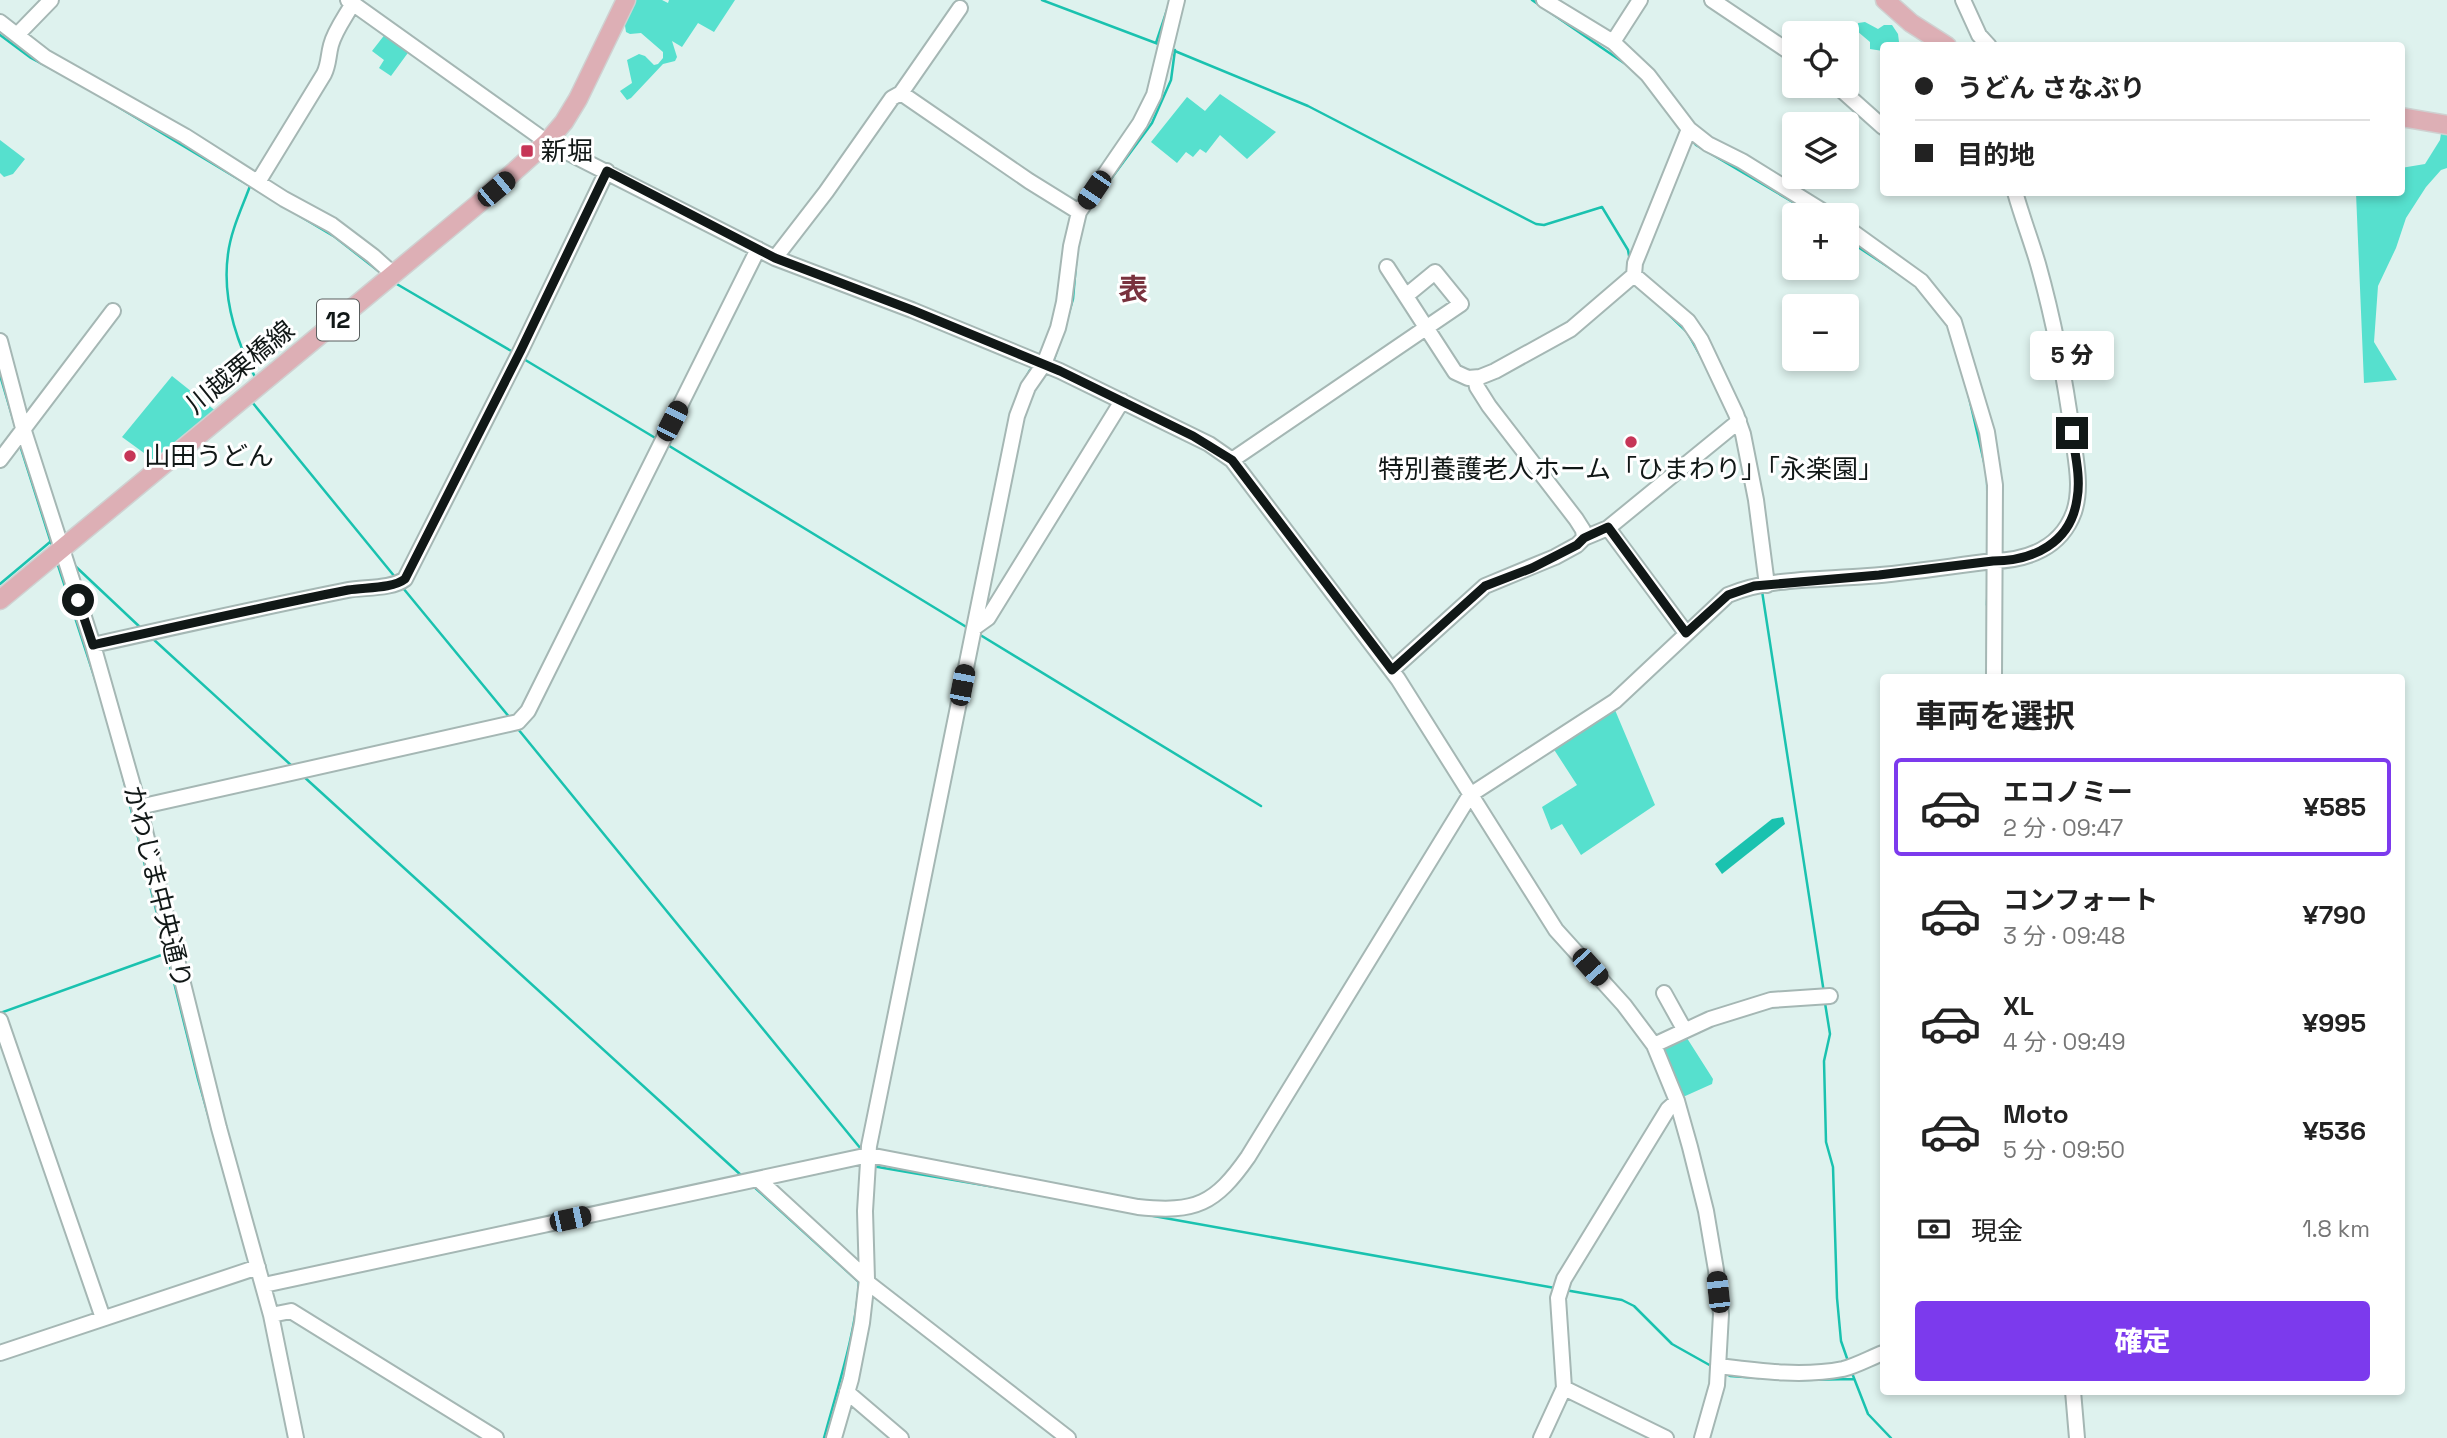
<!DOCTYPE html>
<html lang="ja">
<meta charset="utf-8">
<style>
body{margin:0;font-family:"Space Grotesk","Noto Sans JP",sans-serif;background:#f2f2f2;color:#222;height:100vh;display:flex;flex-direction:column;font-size:26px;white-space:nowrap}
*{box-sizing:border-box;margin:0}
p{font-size:23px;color:#767676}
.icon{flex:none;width:38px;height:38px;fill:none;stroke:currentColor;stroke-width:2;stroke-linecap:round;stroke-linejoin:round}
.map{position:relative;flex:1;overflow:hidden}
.sheet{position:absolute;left:1880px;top:674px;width:525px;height:721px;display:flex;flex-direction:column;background:#fff;border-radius:7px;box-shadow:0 4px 10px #0003}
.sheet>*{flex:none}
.guide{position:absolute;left:1880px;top:42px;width:525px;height:154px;border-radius:7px;box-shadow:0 4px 10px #0003;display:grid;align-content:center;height:154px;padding:0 35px;background:#fff}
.tools{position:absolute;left:1782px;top:21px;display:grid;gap:14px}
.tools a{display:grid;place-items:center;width:77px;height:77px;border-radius:7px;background:#fff;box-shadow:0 4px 10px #0003;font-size:35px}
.end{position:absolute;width:32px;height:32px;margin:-16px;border:9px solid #111817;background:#fff;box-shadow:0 0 0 4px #fff}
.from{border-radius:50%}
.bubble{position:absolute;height:49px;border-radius:7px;background:#fff;box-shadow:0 4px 10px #0003;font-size:23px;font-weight:800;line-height:49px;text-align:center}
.car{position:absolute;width:21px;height:42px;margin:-21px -10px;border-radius:9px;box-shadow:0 0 5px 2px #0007;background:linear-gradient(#222 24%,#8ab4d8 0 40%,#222 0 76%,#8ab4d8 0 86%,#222 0)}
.guide b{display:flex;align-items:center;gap:24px;height:66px;font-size:26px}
.guide b+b{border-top:2px solid #e0e0e0}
.guide i{width:18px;height:18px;background:#222}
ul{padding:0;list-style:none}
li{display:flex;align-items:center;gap:21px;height:98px;margin:0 14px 10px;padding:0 21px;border:4px solid transparent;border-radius:7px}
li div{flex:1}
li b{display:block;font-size:26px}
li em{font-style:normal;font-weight:800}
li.on{border-color:#7c3aed}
li>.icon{width:63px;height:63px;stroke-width:1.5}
h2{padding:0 35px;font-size:32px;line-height:84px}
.pay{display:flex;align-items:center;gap:18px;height:77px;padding:0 35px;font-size:26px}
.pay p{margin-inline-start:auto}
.cta{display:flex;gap:14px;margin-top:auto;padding:14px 35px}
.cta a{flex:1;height:80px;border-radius:7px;background:#7c3aed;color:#fff;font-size:28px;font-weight:800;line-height:80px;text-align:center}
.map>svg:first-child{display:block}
.green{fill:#56e0ce}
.water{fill:#1ac2af}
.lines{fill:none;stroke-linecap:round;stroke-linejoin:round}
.stream{stroke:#1ac2af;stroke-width:2.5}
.minor-casing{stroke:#a5b7b4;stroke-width:18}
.major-casing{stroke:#cfd1d1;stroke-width:21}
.minor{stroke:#fff;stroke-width:14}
.major{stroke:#ddafb5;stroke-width:18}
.route{stroke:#111817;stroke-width:9}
.poi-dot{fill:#c63657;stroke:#fff;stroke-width:2.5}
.labels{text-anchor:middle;stroke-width:6;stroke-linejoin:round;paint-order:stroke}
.shield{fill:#fff;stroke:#585d5d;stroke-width:2}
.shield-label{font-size:24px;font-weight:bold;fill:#111817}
.poi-label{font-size:26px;fill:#111817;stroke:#fff;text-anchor:start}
.street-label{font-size:26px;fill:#111817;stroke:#fff}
.quarter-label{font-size:30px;font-weight:bold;fill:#79323e;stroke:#fff}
</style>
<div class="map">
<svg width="2447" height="1438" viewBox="0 0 2447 1438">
<rect width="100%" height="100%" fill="#def2ee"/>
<!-- green -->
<path class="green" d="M621 0H662L668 3 669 0H735L714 32 698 23 682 47 672 41 677 57 675 61 663 64 631 98 627 100 620 91 632 83 627 60 639 54 645 56 654 65 658 64 663 58V52L641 33 630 34 626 32Z
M1865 22 1878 29 1884 25H1892L1898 34 1899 42 1904 45 1883 46V51L1870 49V42L1857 31 1858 23Z
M386 33 410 50 391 76 379 68 384 60 372 51Z
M1220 94 1276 132 1247 159 1220 135 1206 153 1200 149 1193 157 1186 152 1177 163 1151 142 1187 97 1205 111Z
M2441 133 2447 134V168L2441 170 2426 187 2406 218 2396 248 2378 286 2374 342 2397 380 2364 383 2356 193 2401 192V168L2425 164 2440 140Z
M0 140 25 159 13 174 4 177 0 173Z
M172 376 217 412 155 461 122 437Z
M1615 710 1655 805 1581 855 1562 824 1551 830 1542 807 1577 785 1553 748Z
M1685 1035 1713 1079 1712 1084 1683 1097 1661 1044Z"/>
<!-- water -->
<path class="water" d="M1783 817 1785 824 1722 874 1715 864 1772 819Z"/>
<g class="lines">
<!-- stream -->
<path class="stream" d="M1042 0 1161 45
M1532 0 1627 65
M0 35 31 58 59 73
M1156 43 1167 10
M1170 49 1308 106 1536 224 1544 225 1602 207 1628 250 1630 261
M95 93 250 186C242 208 231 230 228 254 222 297 236 341 256 379
M1691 139 1696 145 1815 215
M250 186 268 197
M1102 191 1152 123 1171 80 1175 50
M298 215 335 237 381 273
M1846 239 1899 274
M395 283 513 352
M1660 306 1687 332 1701 357
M1066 323 1073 299 1076 264
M522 358 657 439
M1053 362 1063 333
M0 375 16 429
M1025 379 1030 370 1033 368
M1968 393 1984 462
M254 401 252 402 395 577
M19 442 53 549
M666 444 968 628
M1987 475 1988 542
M57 562 96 682
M73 564 142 629
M0 584 50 542 56 547
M403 588 510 718
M1762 591 1824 993
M1987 605 1988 573
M977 633 1261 806
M152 638 292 766
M518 729 861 1149
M122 773 198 1079 247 1254
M302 775 742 1176
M1825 1003 1830 1034 1824 1061 1826 1142 1833 1167 1837 1298 1841 1341 1849 1364
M0 1013 167 953
M872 1166 1041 1195
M752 1185 859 1282
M1148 1215 1555 1288
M1565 1290 1622 1300 1634 1306 1672 1344 1713 1367
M1725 1373 1730 1376 1759 1378
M1852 1373 1868 1414 1891 1438
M1801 1380 1854 1379
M2067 1398 2070 1438
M824 1438C837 1390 858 1326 859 1278"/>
<!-- minor casing -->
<g class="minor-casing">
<path id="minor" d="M348 0 547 142 775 258 912 310 1060 371 1209 444 1232 460 1398 679 1556 930 1624 1005 1654 1045 1677 1101 1690 1147 1706 1211 1716 1270 1721 1314 1717 1385 1702 1438
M1544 0 1613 42 1648 75 1689 129 1708 144 1742 161 1829 215
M1712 0 1794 55
M1963 0 1979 35 1989 46
M0 22 45 57 185 136 284 199 332 225 373 256 393 274
M17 35 51 0
M1613 42 1640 0
M1837 86 1883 127
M901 93 960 8
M258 182 324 74C329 64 328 56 331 45 335 30 346 16 353 3
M1846 227 1921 281 1954 322 1987 432 1995 485 1994 677
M775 258 826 192 892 98 901 93 1029 181 1079 212
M1387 267 1455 372 1468 378 1480 377 1495 371 1571 329 1634 275 1688 321 1701 340 1736 414 1743 434 1756 500 1767 585
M1634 275 1635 263 1689 129
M0 341 23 428 93 645 139 807 219 1128 271 1315 296 1438
M0 460 113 311
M1232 460 1461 304 1435 272 1407 295
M1608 528 1686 633
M1584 538 1608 528 1739 421
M974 628 988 618 1122 401
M93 645C178 626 263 607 348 590 364 587 392 589 405 579L521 350 607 171
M1392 670 1485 586 1555 557 1577 545 1584 538 1583 530 1576 519 1489 406 1477 387 1475 378
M139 807 518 722 528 711 758 249
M1664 993 1684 1029
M0 1020 103 1318
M1654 1045 1710 1019 1771 1000 1830 996
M758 1179 867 1279
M867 1282 1068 1438
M264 1285 869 1155 1138 1207C1196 1213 1215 1204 1248 1157L1470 795 1615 701 1728 595C1771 577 1823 580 1868 576 1910 573 1951 566 1993 561 2028 560 2061 548 2074 512 2082 488 2076 462 2073 438 2065 379 2054 321 2038 264 2031 240 2022 217 2015 192
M271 1315 291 1311 496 1438
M0 1353 258 1267
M1718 1366C1759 1371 1802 1377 1843 1369 1856 1366 1870 1358 1883 1353
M1564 1388 1666 1438
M2073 1391 2077 1438
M847 1392 901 1438
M834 1438 851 1379 862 1323 867 1279 865 1211 869 1146 1017 416 1028 387 1044 364 1058 328 1064 302 1071 246 1079 212 1140 123 1154 95 1177 0
M1541 1438 1564 1388 1558 1298 1564 1279 1668 1109 1677 1101"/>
</g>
<!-- major casing -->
<g class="major-casing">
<path id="major" d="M1885 0 1911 23 1947 46
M2401 117 2447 125
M0 600 478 204 547 142 564 122 578 99 626 0"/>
</g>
<!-- minor -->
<use href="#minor" class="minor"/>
<!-- major -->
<use href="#major" class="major"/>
</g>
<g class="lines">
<!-- route -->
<path class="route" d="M78 600 93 645C178 626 262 607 348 590 364 587 392 589 405 579L521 350 607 171 775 258 912 310 1060 371 1193 436 1232 460 1392 670 1485 586 1532 568 1577 545 1584 538 1608 527 1686 633 1728 595 1754 586 1879 575 1993 561C2033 561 2071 543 2077 499 2081 478 2075 454 2072 433"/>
</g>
<!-- markers -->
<g class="poi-dot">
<rect x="520" y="144" width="14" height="14" rx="3.5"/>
<circle cx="1631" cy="442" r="7"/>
<circle cx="130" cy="456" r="7"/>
</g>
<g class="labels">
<!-- shield labels -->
<rect class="shield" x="317" y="299.5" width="42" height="41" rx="5"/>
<g class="shield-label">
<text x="338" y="328">12</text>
</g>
<!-- poi labels -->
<g class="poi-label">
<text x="541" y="160">新堀</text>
<text x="144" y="465">山田うどん</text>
<text x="1631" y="478" text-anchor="middle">特別養護老人ホーム「ひまわり」「永楽園」</text>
</g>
<!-- street labels -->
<g class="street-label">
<text transform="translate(240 367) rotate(-39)" y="9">川越栗橋線</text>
<text transform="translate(158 887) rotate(76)" y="9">かわじま中央通り</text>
</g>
<!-- quarter labels -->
<g class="quarter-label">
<text x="1133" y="300">表</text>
</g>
</g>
</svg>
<div class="tools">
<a><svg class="icon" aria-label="locate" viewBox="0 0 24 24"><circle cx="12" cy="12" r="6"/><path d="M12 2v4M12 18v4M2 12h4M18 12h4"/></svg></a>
<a><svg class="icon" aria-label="layers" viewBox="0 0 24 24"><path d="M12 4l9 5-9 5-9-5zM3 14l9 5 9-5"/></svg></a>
<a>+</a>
<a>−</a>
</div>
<i class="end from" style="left:78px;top:600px"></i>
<i class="end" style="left:2072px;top:433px"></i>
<div class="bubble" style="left:2030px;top:331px;width:84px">5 分</div>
<i class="car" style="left:496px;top:189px;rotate:50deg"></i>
<i class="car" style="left:1094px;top:190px;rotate:214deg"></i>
<i class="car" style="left:672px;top:421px;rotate:27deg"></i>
<i class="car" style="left:962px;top:685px;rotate:11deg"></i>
<i class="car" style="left:1590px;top:967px;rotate:138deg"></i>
<i class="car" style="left:570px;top:1219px;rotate:78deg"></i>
<i class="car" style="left:1718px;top:1292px;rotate:354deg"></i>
<div class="guide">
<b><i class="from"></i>うどん さなぶり</b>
<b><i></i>目的地</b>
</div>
<section class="sheet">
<h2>車両を選択</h2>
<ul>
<li class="on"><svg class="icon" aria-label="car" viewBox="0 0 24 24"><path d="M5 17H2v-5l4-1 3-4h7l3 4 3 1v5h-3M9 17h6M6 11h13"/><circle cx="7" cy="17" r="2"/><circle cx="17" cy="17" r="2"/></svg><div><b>エコノミー</b><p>2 分 · 09:47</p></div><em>¥585</em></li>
<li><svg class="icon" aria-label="car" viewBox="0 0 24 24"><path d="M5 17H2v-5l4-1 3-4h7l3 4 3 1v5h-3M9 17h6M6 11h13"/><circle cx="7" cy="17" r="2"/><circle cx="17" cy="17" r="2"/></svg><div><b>コンフォート</b><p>3 分 · 09:48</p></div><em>¥790</em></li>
<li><svg class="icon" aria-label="car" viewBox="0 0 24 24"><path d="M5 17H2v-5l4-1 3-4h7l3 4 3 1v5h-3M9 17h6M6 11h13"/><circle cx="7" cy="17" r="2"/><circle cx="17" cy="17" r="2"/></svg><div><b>XL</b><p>4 分 · 09:49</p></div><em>¥995</em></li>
<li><svg class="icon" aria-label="car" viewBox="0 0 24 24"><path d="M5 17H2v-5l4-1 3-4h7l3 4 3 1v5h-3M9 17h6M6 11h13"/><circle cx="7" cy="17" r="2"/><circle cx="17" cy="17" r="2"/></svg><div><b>Moto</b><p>5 分 · 09:50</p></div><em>¥536</em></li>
</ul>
<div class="pay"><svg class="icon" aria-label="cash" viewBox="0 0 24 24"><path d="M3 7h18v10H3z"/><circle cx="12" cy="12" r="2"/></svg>現金<p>1.8 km</p></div>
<div class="cta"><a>確定</a></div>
</section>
</div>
